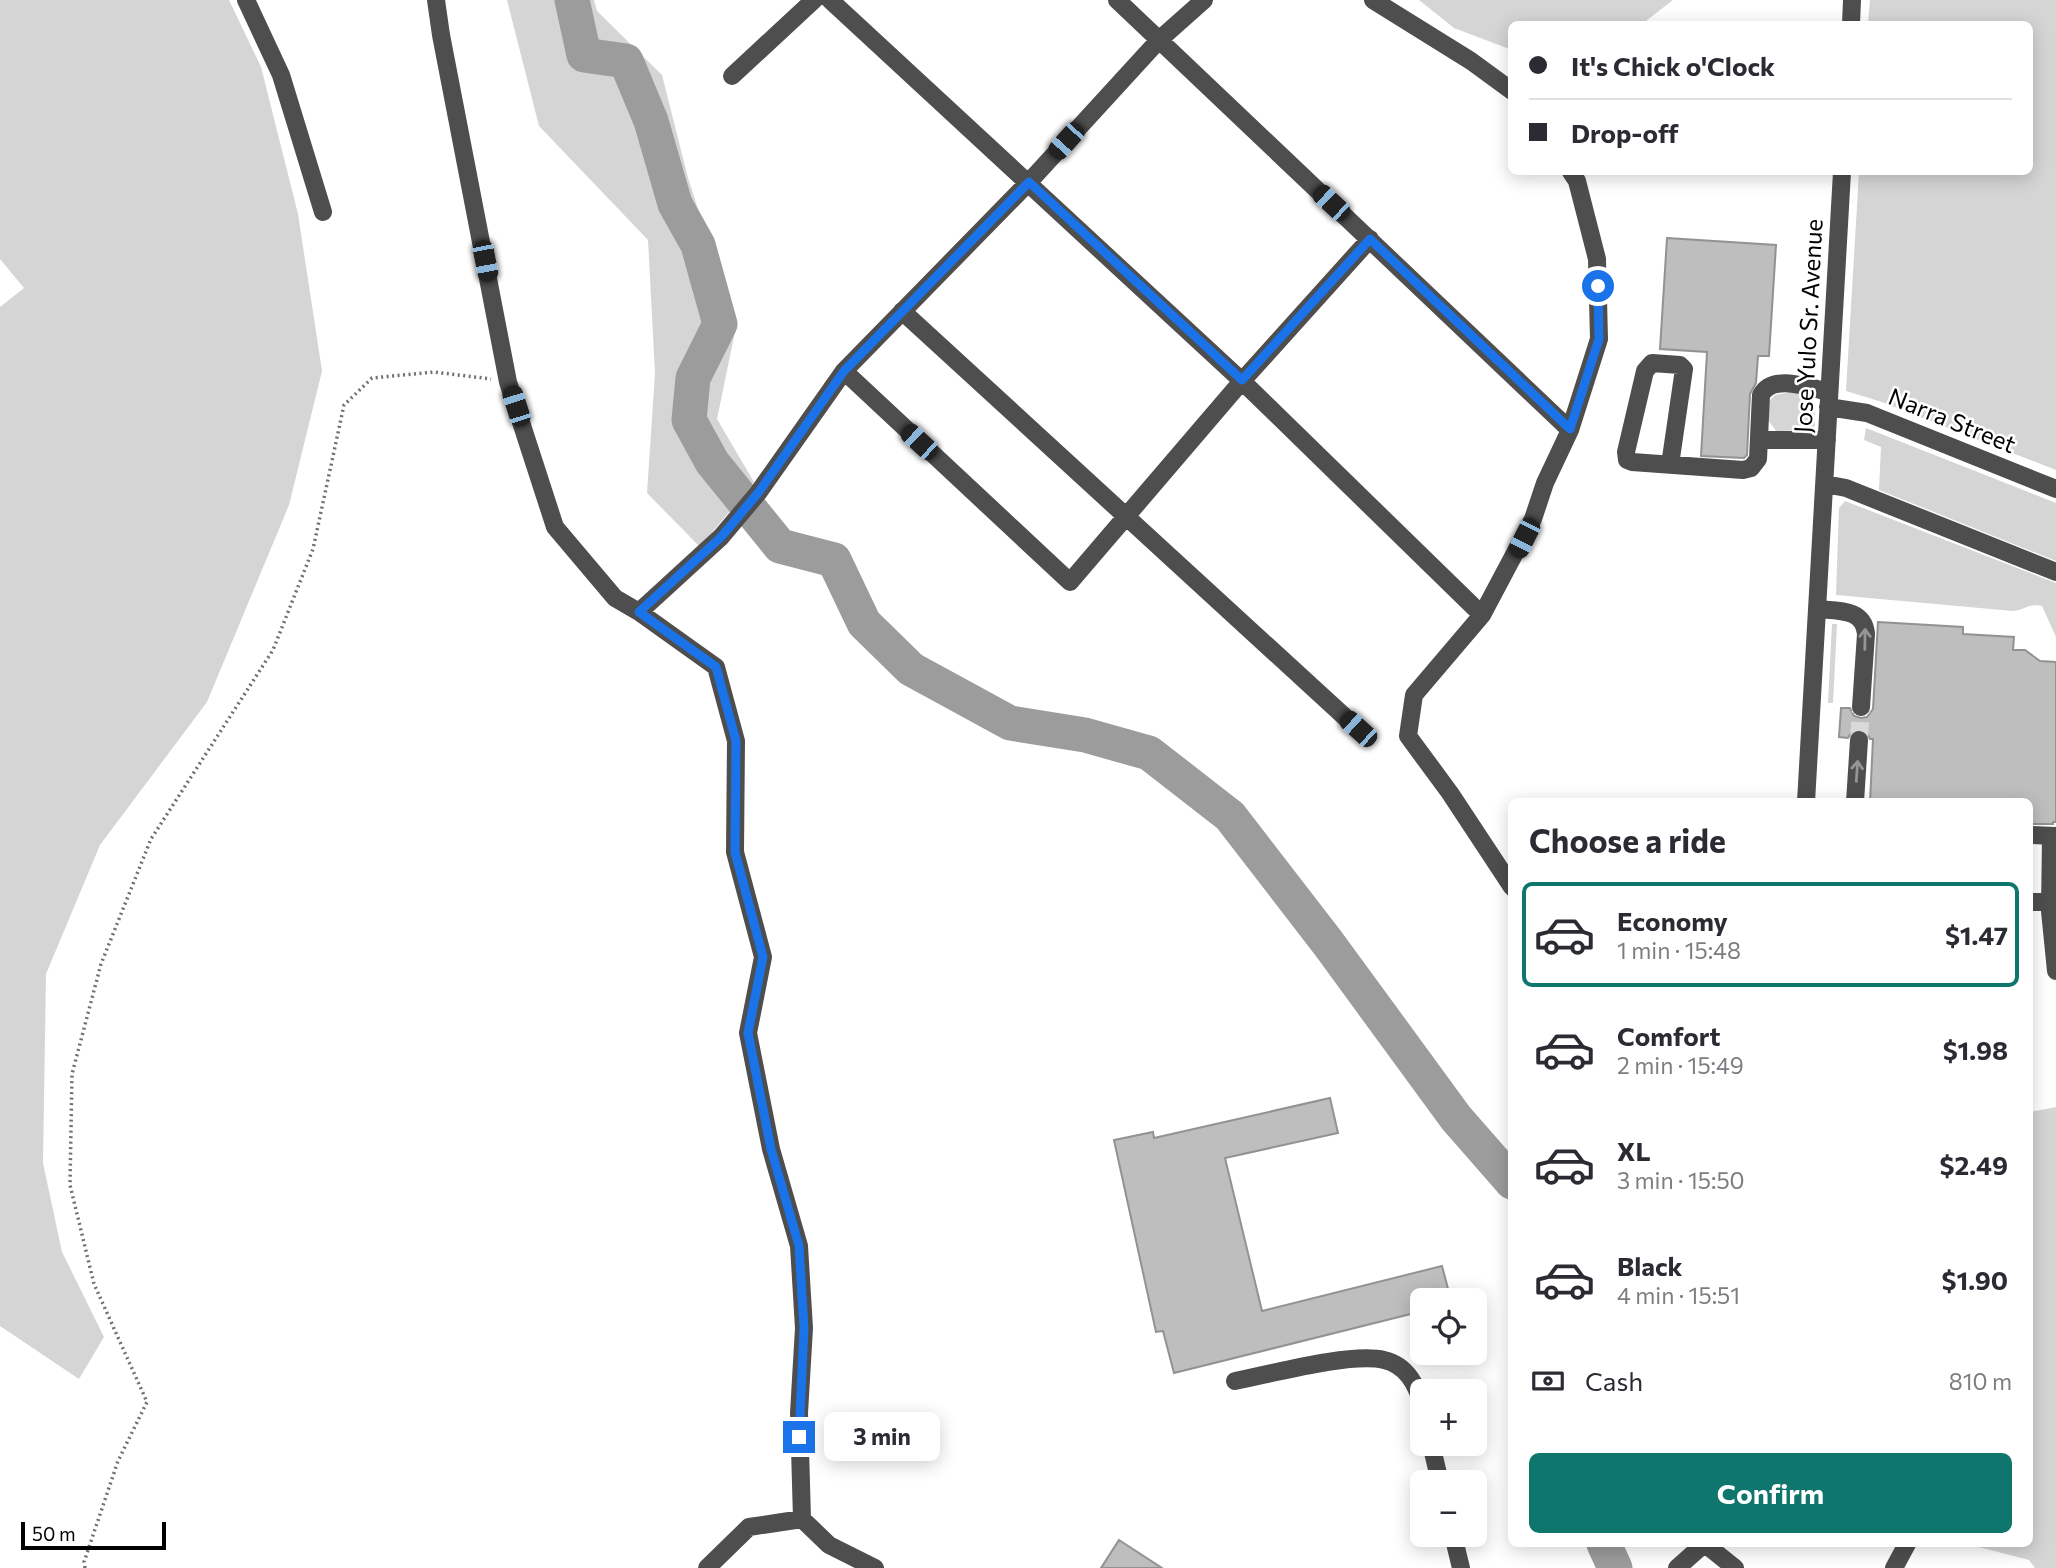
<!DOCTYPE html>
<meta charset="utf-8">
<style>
body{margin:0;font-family:Commissioner,sans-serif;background:#f7f7f7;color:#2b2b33;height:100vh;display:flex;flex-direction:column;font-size:26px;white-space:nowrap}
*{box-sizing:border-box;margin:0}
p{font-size:23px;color:#7c7c81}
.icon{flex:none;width:38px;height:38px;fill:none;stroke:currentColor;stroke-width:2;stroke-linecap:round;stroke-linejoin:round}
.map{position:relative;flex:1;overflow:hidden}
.panel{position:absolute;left:1508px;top:798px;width:525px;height:749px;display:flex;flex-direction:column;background:#fff;border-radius:10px;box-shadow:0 4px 18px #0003}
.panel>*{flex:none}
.hud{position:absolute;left:1508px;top:21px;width:525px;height:154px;border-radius:10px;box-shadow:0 4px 18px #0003;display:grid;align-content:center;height:154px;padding:0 21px;background:#fff}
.controls{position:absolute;left:1410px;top:1288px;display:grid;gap:14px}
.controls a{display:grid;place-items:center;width:77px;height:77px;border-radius:10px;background:#fff;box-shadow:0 4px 18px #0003;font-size:35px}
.scale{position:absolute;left:21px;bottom:18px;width:145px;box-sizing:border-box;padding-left:7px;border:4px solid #000;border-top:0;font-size:19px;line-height:24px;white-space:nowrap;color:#000;-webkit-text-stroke:5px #fff;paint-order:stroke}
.end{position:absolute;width:32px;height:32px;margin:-16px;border:9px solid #1a73e8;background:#fff;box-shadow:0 0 0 4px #fff}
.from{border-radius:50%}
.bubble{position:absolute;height:49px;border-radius:10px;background:#fff;box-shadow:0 4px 18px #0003;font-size:23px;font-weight:700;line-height:49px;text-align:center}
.car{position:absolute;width:21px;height:42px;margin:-21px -10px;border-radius:9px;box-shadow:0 0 5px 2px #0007;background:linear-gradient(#222 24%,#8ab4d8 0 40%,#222 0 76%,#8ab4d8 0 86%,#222 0)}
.hud b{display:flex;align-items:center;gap:24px;height:66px;font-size:26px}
.hud b+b{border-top:2px solid #e1e1e2}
.hud i{width:18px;height:18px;background:#2b2b33}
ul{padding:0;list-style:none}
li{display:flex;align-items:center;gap:21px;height:105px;margin:0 14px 10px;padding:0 7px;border:4px solid transparent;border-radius:10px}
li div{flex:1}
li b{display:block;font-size:26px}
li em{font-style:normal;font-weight:700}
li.current{border-color:#0f766e}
li>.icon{width:63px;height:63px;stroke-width:1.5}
h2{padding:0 21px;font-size:32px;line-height:84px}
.pay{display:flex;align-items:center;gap:18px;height:77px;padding:0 21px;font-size:26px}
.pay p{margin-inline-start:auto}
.button{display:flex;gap:14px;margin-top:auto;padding:14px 21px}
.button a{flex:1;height:80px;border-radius:10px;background:#0f766e;color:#fff;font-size:28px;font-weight:700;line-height:80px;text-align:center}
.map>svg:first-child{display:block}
.green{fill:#d5d5d5}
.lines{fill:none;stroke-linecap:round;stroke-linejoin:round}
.river{stroke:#9c9c9c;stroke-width:35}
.building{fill:#bebebe;stroke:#929292;stroke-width:2}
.minor-tunnel{stroke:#d9d9d9;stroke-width:18;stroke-dasharray:18 9;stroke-linecap:butt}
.path{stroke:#707070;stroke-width:3.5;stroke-dasharray:2 3.5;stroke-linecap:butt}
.minor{stroke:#4e4e4e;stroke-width:18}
.oneway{stroke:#959595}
.route{stroke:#1a73e8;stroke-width:9}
.labels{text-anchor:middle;stroke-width:5;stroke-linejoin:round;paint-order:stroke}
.street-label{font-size:24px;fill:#000;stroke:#fff}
</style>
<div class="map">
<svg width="2056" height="1568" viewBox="0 0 2056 1568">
<rect width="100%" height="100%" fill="#fff"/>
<!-- green -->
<path class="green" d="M0 0H229L261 67 298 214 322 371 289 505 207 702 100 845 46 974 43 1163 62 1252 104 1337 79 1379 0 1326V307L24 288 0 259Z
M507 0H594L597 11 662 75 688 178 736 327 717 419 754 482 700 547 647 493 655 373 648 240 539 126Z
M1419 0H1673L1642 24H1512V50L1454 28Z
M1870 0H2056V470L1882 402 1846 391 1859 172H2030V24H1868Z
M1790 392 1803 394 1814 402 1815 425 1812 430 1776 431 1768 420V402L1775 395Z
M1866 428 2056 503V561L1879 490 1881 447 1864 440Z
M1845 501 2056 583V637L2042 606C2028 603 2026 610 2013 611L1836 595 1839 508Z
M1832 624H1837L1833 703H1828Z
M2056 1107V1568H2035L2029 1560 1967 1544H2030V1112Z"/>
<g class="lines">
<!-- river -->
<path class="river" d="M572 0 584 55 626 61 651 121 675 204 698 245 720 324 693 378 689 420 712 462 780 546 834 560 864 623 911 669 1010 723 1085 735 1149 753 1230 816 1328 943 1456 1118 1512 1182
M1604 1544 1615 1568"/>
</g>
<!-- building -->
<path class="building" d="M1667 238 1776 245 1769 356H1758L1756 383 1750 394 1747 455 1744 458 1701 456 1707 352 1660 349Z
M1878 622 1963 627V634L2014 637 2013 650H2025L2040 661 2056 662V822H2053V824H2030V802H1870L1873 739H1870L1866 731 1859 729 1853 730 1848 738 1839 737 1841 708H1850L1854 716 1861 718 1867 717 1873 709Z
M1330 1098 1338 1133 1225 1158 1262 1311 1442 1266 1451 1300H1423V1311L1174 1373 1163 1331 1156 1332 1114 1140 1153 1132 1154 1138Z
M1119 1540 1162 1568H1101Z"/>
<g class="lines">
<!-- minor-tunnel -->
<path class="minor-tunnel" d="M1859 740 1861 707"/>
<!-- path -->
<path class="path" d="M85 1568 84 1562 118 1461 147 1402 94 1284 70 1185 72 1074 101 964 151 839 273 650 313 549 344 405 372 378 434 372 491 379"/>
<!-- minor -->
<path class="minor" d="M246 0 281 75 323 212
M436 0 441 35 508 382 555 527 615 598 639 612 721 537 758 493 844 371 1029 182 1159 40 1204 0
M830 0 1242 381 1482 615
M1117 0 1570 430
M1373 0 1471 61 1512 91
M1851 24 1852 0
M732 76 814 0
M902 311 1358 729
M844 371 1070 582 1242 381 1370 239
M1828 407 1867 413 2056 489
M1759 440H1827
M1670 465 1684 369 1680 365 1652 363 1645 371 1626 452 1627 460 1632 462 1743 470 1751 468 1758 459 1761 395C1773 373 1810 388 1829 392
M1825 484 1846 488 2056 572
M1817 609C1837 611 1864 608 1866 634L1861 707
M639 612 716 667 736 741 735 852 763 957 748 1033 771 1149 799 1246 804 1328 799 1413 802 1519
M1806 802 1842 172
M1855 802 1859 740
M2030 835 2056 836
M2051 836 2050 911 2056 971
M1512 887 1450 793 1408 736 1414 695 1482 615 1533 519 1545 483 1570 430 1599 339 1597 259 1577 181 1571 172
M2030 902H2050
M1235 1381C1271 1374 1351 1352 1384 1360 1407 1365 1418 1387 1423 1408
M1431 1444 1440 1482
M1453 1535 1461 1568
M1705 1544 1735 1568
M707 1568 749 1527 802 1519 829 1545 875 1568
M1677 1568 1704 1544
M1894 1568 1907 1544"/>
</g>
<!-- one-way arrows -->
<defs><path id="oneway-shaft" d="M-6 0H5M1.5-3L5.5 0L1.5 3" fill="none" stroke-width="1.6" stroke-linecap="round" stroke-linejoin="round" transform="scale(1.75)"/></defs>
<g class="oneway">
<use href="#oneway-shaft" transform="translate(1865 639) rotate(-89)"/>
<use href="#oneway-shaft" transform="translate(1857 771) rotate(-86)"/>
</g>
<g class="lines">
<!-- route -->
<path class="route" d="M799 1437 804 1328 799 1246 771 1149 748 1033 763 957 735 852 736 741 716 667 639 612 721 537 758 493 844 371 1029 182 1242 380 1370 239 1570 429 1599 339 1598 286"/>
</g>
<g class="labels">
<!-- street labels -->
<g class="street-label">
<text transform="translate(1809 326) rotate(-87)" y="8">Jose Yulo Sr. Avenue</text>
<text transform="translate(1952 421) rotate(22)" y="8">Narra Street</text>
</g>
</g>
</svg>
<div class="controls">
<a><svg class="icon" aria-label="locate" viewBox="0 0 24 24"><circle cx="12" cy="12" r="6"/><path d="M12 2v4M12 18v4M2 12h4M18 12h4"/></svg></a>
<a>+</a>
<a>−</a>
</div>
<div class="scale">50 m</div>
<i class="end from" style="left:1598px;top:286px"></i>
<i class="end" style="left:799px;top:1437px"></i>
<div class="bubble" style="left:824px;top:1412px;width:116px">3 min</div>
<i class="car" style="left:1066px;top:141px;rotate:222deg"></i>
<i class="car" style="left:1331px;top:203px;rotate:313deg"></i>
<i class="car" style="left:485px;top:261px;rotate:169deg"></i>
<i class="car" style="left:516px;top:406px;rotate:342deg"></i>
<i class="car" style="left:919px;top:442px;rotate:313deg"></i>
<i class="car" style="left:1524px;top:538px;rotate:207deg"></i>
<i class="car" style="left:1358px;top:729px;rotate:312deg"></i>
<div class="hud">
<b><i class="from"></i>It's Chick o'Clock</b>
<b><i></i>Drop-off</b>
</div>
<section class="panel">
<h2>Choose a ride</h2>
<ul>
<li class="current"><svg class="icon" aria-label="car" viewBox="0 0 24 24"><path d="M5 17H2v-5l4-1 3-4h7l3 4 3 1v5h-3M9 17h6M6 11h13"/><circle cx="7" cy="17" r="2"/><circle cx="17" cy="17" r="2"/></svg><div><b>Economy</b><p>1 min · 15:48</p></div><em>$1.47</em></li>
<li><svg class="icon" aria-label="car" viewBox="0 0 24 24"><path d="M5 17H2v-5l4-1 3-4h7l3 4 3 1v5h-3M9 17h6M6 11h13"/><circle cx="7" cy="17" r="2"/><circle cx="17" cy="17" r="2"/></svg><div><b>Comfort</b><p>2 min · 15:49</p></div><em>$1.98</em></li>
<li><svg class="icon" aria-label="car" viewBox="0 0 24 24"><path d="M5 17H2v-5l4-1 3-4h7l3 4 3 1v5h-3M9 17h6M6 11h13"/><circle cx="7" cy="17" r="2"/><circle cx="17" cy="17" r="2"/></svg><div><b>XL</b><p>3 min · 15:50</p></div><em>$2.49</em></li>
<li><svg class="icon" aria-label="car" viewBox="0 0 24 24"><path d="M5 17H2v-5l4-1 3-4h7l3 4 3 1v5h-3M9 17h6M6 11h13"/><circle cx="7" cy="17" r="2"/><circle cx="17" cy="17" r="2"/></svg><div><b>Black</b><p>4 min · 15:51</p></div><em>$1.90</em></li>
</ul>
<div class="pay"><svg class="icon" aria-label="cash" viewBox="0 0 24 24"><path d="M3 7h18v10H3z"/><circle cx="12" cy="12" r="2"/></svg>Cash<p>810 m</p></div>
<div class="button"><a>Confirm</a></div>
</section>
</div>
